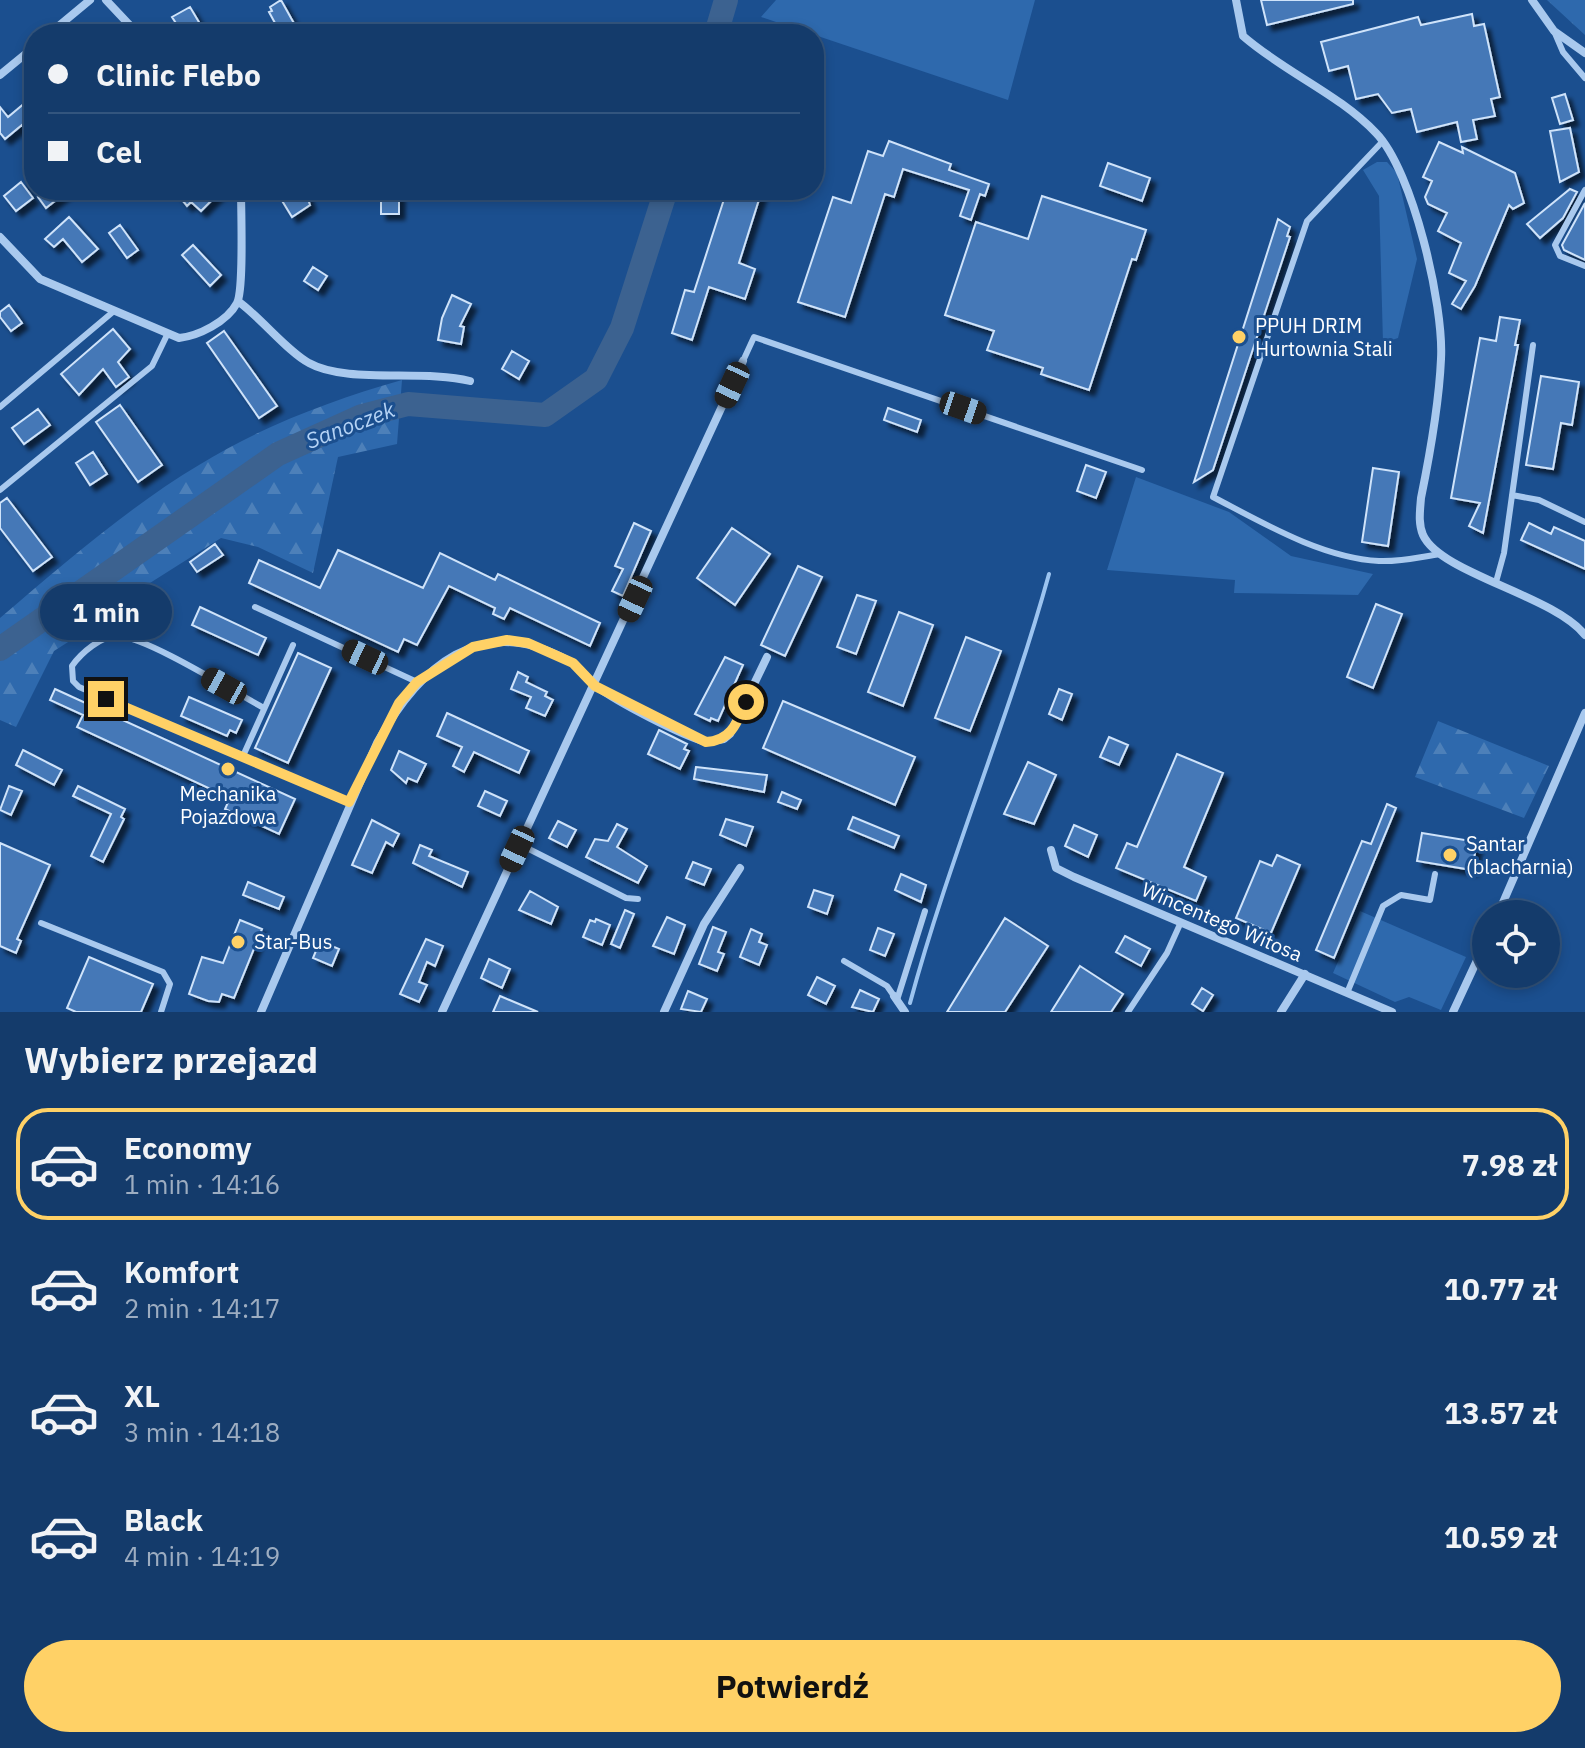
<!DOCTYPE html>
<html lang="pl">
<meta charset="utf-8">
<style>
body{margin:0;font-family:"IBM Plex Sans",sans-serif;background:#1d4271;color:#f1f3f6;height:100vh;display:flex;flex-direction:column;font-size:30px;white-space:nowrap}
*{box-sizing:border-box;margin:0}
p{font-size:26px;color:#9dadc1}
.icon{flex:none;width:44px;height:44px;fill:none;stroke:currentColor;stroke-width:2;stroke-linecap:round;stroke-linejoin:round}
.map{position:relative;height:1012px;overflow:hidden}
.details{display:flex;flex-direction:column;background:#143b6b;flex:1}
.details>*{flex:none}
.guide{position:absolute;left:24px;top:24px;width:800px;height:176px;border-radius:32px;box-shadow:0 4px 12px #0003,0 0 0 2px #33557e;display:grid;align-content:center;height:176px;padding:0 24px;background:#143b6b}
.tools{position:absolute;left:1472px;top:900px;display:grid;gap:16px}
.tools a{display:grid;place-items:center;width:88px;height:88px;border-radius:50%;background:#143b6b;box-shadow:0 4px 12px #0003,0 0 0 2px #33557e;font-size:40px}
.end{position:absolute;width:36px;height:36px;margin:-18px;border:10px solid #ffd166;background:#111;box-shadow:0 0 0 4px #111}
.from{border-radius:50%}
.bubble{position:absolute;height:56px;border-radius:28px;background:#143b6b;box-shadow:0 4px 12px #0003,0 0 0 2px #33557e;font-size:26px;font-weight:700;line-height:56px;text-align:center}
.car{position:absolute;width:24px;height:48px;margin:-24px -12px;border-radius:10px;box-shadow:0 0 6px 2px #0007;background:linear-gradient(#222 24%,#8ab4d8 0 40%,#222 0 76%,#8ab4d8 0 86%,#222 0)}
.guide b{display:flex;align-items:center;gap:28px;height:76px;font-size:30px}
.guide b+b{border-top:2px solid #33557e}
.guide i{width:20px;height:20px;background:#f1f3f6}
ul{padding:0;list-style:none}
li{display:flex;align-items:center;gap:24px;height:112px;margin:0 16px 12px;padding:0 8px;border:4px solid transparent;border-radius:32px}
li div{flex:1}
li b{display:block;font-size:30px}
li em{font-style:normal;font-weight:700}
li.on{border-color:#ffd166}
li>.icon{width:72px;height:72px;stroke-width:1.5}
h2{padding:0 24px;font-size:36px;line-height:96px}
.action{display:flex;gap:16px;margin-top:auto;padding:16px 24px}
.action a{flex:1;height:92px;border-radius:48px;background:#ffd166;color:#111;font-size:32px;font-weight:700;line-height:92px;text-align:center}
.map>svg:first-child{display:block}
.green{fill:#2e69ad}
.forest{fill:url(#forest-firs)}
.lines{fill:none;stroke-linecap:round;stroke-linejoin:round}
.stream{stroke:#9cc4f0;stroke-width:4}
.river{stroke:#3c6290;stroke-width:24}
.building{fill:#4478b7;stroke:#cfe3fa;stroke-width:2;filter:url(#shadow)}
.service{stroke:#a9c9ee;stroke-width:6}
.minor{stroke:#a9c9ee;stroke-width:8}
.route{stroke:#ffd166;stroke-width:10}
.poi-dot{fill:#ffd166;stroke:#1b4f8f;stroke-width:3}
.labels{text-anchor:middle;stroke-width:6;stroke-linejoin:round;paint-order:stroke}
.poi-label{font-size:20px;fill:#fff;stroke:#1b4f8f;text-anchor:start}
.street-label{font-size:20px;fill:#fff;stroke:#1b4f8f}
.water-label{font-size:22px;font-style:italic;fill:#b5d3f5;stroke:#1b4f8f}
</style>
<div class="map">
<svg width="1585" height="1012" viewBox="0 0 1585 1012">
<defs>
<pattern id="forest-firs" width="22" height="20" patternUnits="userSpaceOnUse" patternTransform="scale(2)"><rect width="22" height="20" fill="#2e69ad"/><path d="M5 1l3.5 6h-7zM16 11l3.5 6h-7z" fill="#4d80b9"/></pattern>
<filter id="shadow"><feDropShadow dx="5.5" dy="5.5" stdDeviation="2" flood-color="#0009"/></filter>
</defs>
<rect width="100%" height="100%" fill="#1b4f8f"/>
<!-- green -->
<path class="green" d="M776 0H1035L1008 100 761 17Z
M1377 162H1387L1397 173 1417 259 1398 338 1383 343 1379 196 1363 170Z
M1136 477 1229 512 1291 556 1373 574 1358 595 1234 593 1235 580 1107 570Z
M1360 911 1466 957 1441 1010 1409 997 1395 1002 1333 973Z"/>
<!-- forest -->
<path class="forest" d="M1547 0H1585V35Z
M402 380 397 444 338 457 313 573 258 547 221 538 131 595 134 600 54 651 16 727 0 720V618C61 566 130 506 199 465 262 426 332 400 402 380Z
M1438 721 1549 766 1524 818 1415 777Z"/>
<g class="lines">
<!-- stream -->
<path class="stream" d="M910 1003C949 858 1009 719 1049 574"/>
<!-- river -->
<path class="river" d="M716 34 726 0
M0 649 278 454 362 416 408 404 545 415 596 379 622 328 666 190"/>
</g>
<!-- building -->
<path class="building" d="M281 0 291 18 300 34H281L269 12 272 11 270 7Z
M1261 0H1353V4L1267 25Z
M190 7 206 34H183L172 17Z
M1472 14 1474 26 1484 24 1500 97 1491 99 1495 116 1473 120 1477 139 1461 142 1457 122 1417 132 1411 109 1392 113 1378 94 1356 99 1348 66 1329 71 1321 42 1418 17 1421 25Z
M1565 94 1573 120 1560 124 1552 98Z
M26 102 34 112V139L22 125 5 139 0 133V107L8 117Z
M1570 128 1579 172 1560 182 1550 131Z
M889 141 951 164 949 170 989 184 985 196 980 194 971 220 960 216 969 190 903 169 894 197 885 194 845 317 798 302 833 197 851 203 868 151 883 156Z
M1439 142 1463 153 1462 147 1515 173 1524 203 1513 209 1509 205 1475 286 1461 309 1452 304 1466 281 1449 273 1461 243 1438 231 1447 213 1428 204 1425 197 1432 181 1423 177Z
M1108 163 1150 178 1142 201 1100 186Z
M21 182 33 198 16 211 4 196Z
M1570 189 1577 192 1563 218 1540 238 1527 224Z
M47 190H69L46 208 38 197Z
M174 190H222L201 211 191 202 187 206Z
M295 190H305L310 205 292 217 281 199Z
M399 190V214H381V191Z
M727 190H762L739 263 755 269 745 299 709 287 692 340 672 333 685 290 694 292Z
M1042 196 1146 230 1136 260 1132 259 1089 390 1041 374 1043 368 987 350 994 331 945 315 976 222 1028 239Z
M1585 203V260L1564 250 1562 245Z
M69 217 98 249 82 262 63 239 54 247 45 239Z
M1278 219 1290 227 1287 236 1290 237 1213 470 1194 482Z
M120 225 138 250 127 258 109 233Z
M193 245 221 275 210 286 182 255Z
M313 267 327 276 318 290 304 281Z
M452 295 471 304 460 326 464 327 461 344 438 340 442 318Z
M9 305 22 323 11 331 0 317V312Z
M1500 317 1520 320 1515 345H1518L1483 533 1469 526 1480 503 1451 498 1480 338 1496 341Z
M113 329 130 349 118 362 129 377 116 387 103 369 79 395 61 374Z
M224 331 277 406 259 418 207 343Z
M512 351 529 361 519 379 502 369Z
M1541 376 1579 382 1572 425 1561 423 1553 469 1526 465Z
M120 405 162 465 138 482 96 422Z
M888 408 921 420 917 432 884 420Z
M38 409 50 425 24 444 12 428Z
M93 452 107 474 90 485 76 463Z
M1086 465 1106 472 1096 498 1077 491Z
M1373 468 1399 472 1388 546 1362 542Z
M7 498 52 557 33 571 0 528V503Z
M634 523 651 531 623 596 612 591 623 569 615 566Z
M1529 523 1551 534 1554 527 1585 541V569L1521 540Z
M732 528 770 554 735 605 697 578Z
M215 544 223 555 197 572 190 562Z
M338 550 423 588 440 553 495 580 498 574 600 623 590 646 510 608 504 619 493 614 495 608 449 586 417 645 404 639 398 652 249 583 259 560 320 588Z
M798 566 822 577 785 656 761 645Z
M857 595 876 601 856 654 837 647Z
M1376 604 1402 614 1373 688 1347 677Z
M200 607 266 638 258 655 192 625Z
M899 612 933 625 903 706 868 692Z
M966 637 1001 651 970 731 935 718Z
M298 653 331 668 288 763 255 748Z
M725 657 743 665 718 721 711 718 710 721 695 714Z
M518 672 528 677 526 682 547 692 545 696 553 700 545 716 526 708 531 697 511 689Z
M55 689 295 799 279 834 225 809 230 798 77 727 83 715 50 700Z
M1059 689 1072 694 1062 720 1049 714Z
M189 697 242 720 236 733 230 730 227 736 181 716Z
M783 701 915 757 895 805 763 748Z
M447 713 529 751 519 773 474 752 464 772 453 766 462 747 437 736Z
M659 730 687 744 684 749 689 751 680 769 648 754Z
M1109 737 1128 745 1119 765 1100 757Z
M23 750 62 770 54 785 16 765Z
M399 751 426 764 417 782 408 778 406 783 391 770Z
M1177 754 1223 773 1184 867 1206 877 1196 901 1116 868 1127 843 1137 847Z
M1028 762 1056 775 1034 824 1004 814Z
M696 767 767 775 764 792 694 779Z
M9 786 22 791 11 815 0 810Z
M78 786 125 809 121 817 124 819 103 862 91 856 111 814 73 796Z
M485 791 507 801 500 816 478 806Z
M782 792 801 800 797 809 778 802Z
M1387 804 1396 808 1334 958 1316 950 1362 841 1371 844Z
M853 817 899 836 894 848 848 829Z
M726 819 753 827 746 846 720 835Z
M372 820 399 834 393 846 386 842 372 873 352 865Z
M558 821 576 830 567 847 549 838Z
M617 824 627 829 617 847 647 866 638 883 586 857 595 839 608 841Z
M1074 825 1097 835 1088 857 1065 846Z
M1422 833 1477 842 1472 870 1417 861Z
M0 843 50 865 17 939 21 941 16 953 0 946Z
M420 845 432 850 429 856 468 872 462 887 413 863Z
M1277 855 1300 865 1271 933 1236 918 1260 861 1272 866Z
M693 862 711 869 704 885 686 878Z
M901 874 926 885 921 902 895 890Z
M248 882 284 897 279 909 243 895Z
M814 890 833 896 827 914 808 907Z
M530 891 558 907 551 924 519 910Z
M625 910 634 914 620 948 611 944Z
M667 917 685 925 674 954 653 946Z
M1005 918 1048 946 1005 1012H947Z
M596 919 610 925 602 945 583 937 590 920 595 922Z
M240 920 262 929 234 998 222 994 219 1002 208 1001 189 994 202 957 223 963Z
M713 927 726 932 718 952 724 954 717 971 699 964Z
M878 928 894 934 885 956 870 950Z
M751 929 762 934 759 942 767 945 759 965 740 957Z
M1125 936 1150 949 1141 966 1116 952Z
M426 939 443 946 435 966 427 962 419 982 427 985 419 1002 400 994Z
M320 941 339 949 332 966 313 958Z
M89 957 153 984 141 1012H76L67 1008Z
M489 959 510 969 502 988 481 978Z
M1080 966 1123 994 1111 1012H1051Z
M817 977 835 986 826 1004 808 995Z
M1202 988 1213 995 1203 1011 1192 1004Z
M860 990 879 999 873 1012 852 1007Z
M688 991 707 999 701 1012 681 1009Z
M500 996 538 1012H493Z"/>
<g class="lines">
<!-- service -->
<path class="service" d="M1554 31 1563 52 1585 78
M1383 141 1307 221 1213 497C1263 523 1322 558 1379 561 1400 562 1420 557 1440 554
M1585 190 1555 245 1560 256 1585 266
M743 361 754 337 1142 470
M0 407 114 311
M0 490 152 366 168 333
M1512 495 1539 500 1585 522
M1496 582 1504 553 1533 345
M255 607 417 682
M264 708C234 692 147 637 118 636 102 635 81 653 72 666L73 681 79 687 349 802
M243 756 293 645
M519 844 626 898 638 899
M41 923 163 972 170 984 161 1012
M844 961 887 986 894 996
M1347 993 1383 906 1401 895 1430 900 1435 874
M897 1000 925 911
M1128 1012 1167 953 1181 922"/>
<!-- minor -->
<path class="minor" d="M106 0 138 34
M1236 0 1243 36C1284 72 1339 94 1376 133 1413 171 1444 306 1441 359 1439 405 1430 454 1421 498 1420 511 1418 523 1423 535 1441 574 1553 595 1585 635
M1532 0 1554 31 1585 53
M49 34 90 0
M0 75 34 47
M0 237 40 279 179 338C198 336 227 322 237 303 244 290 241 211 241 190
M239 302C261 318 288 352 309 363 346 384 424 369 470 381
M1051 850 1056 868 1074 877 1392 1012
M1498 914 1585 713
M894 996 905 1012
M261 1012 377 743C419 667 480 611 569 661 580 667 586 679 596 686 619 703 679 734 706 742L724 739 730 734 767 657
M442 1012 743 361
M664 1012 704 924 740 868
M1281 1012 1305 974
M1453 1012 1486 941"/>
</g>
<g class="lines">
<!-- route -->
<path class="route" d="M106 699 349 802 399 703 417 682 473 647 507 640 528 643 573 663 595 686 706 742C731 741 737 723 746 702"/>
</g>
<!-- markers -->
<g class="poi-dot">
<circle cx="1239" cy="337" r="8"/>
<circle cx="228" cy="769" r="8"/>
<circle cx="1450" cy="855" r="8"/>
<circle cx="238" cy="942" r="8"/>
</g>
<g class="labels">
<!-- poi labels -->
<g class="poi-label">
<text x="1255" y="333">PPUH DRIM<tspan x="1255" dy="23">Hurtownia Stali</tspan></text>
<text x="228" y="801" text-anchor="middle">Mechanika<tspan x="228" dy="23">Pojazdowa</tspan></text>
<text x="1466" y="851">Santar<tspan x="1466" dy="23">(blacharnia)</tspan></text>
<text x="254" y="949">Star-Bus</text>
</g>
<!-- street labels -->
<g class="street-label">
<text transform="translate(1222 922) rotate(23)" y="7">Wincentego Witosa</text>
</g>
<!-- water labels -->
<g class="water-label">
<text transform="translate(350 425) rotate(-21)" y="8">Sanoczek</text>
</g>
</g>
</svg>
<div class="tools">
<a><svg class="icon" aria-label="locate" viewBox="0 0 24 24"><circle cx="12" cy="12" r="6"/><path d="M12 2v4M12 18v4M2 12h4M18 12h4"/></svg></a>
</div>
<i class="end from" style="left:746px;top:702px"></i>
<i class="end" style="left:106px;top:699px"></i>
<div class="bubble" style="left:40px;top:584px;width:132px">1 min</div>
<i class="car" style="left:732px;top:385px;rotate:205deg"></i>
<i class="car" style="left:963px;top:408px;rotate:109deg"></i>
<i class="car" style="left:635px;top:599px;rotate:205deg"></i>
<i class="car" style="left:365px;top:657px;rotate:295deg"></i>
<i class="car" style="left:224px;top:686px;rotate:299deg"></i>
<i class="car" style="left:517px;top:849px;rotate:205deg"></i>
<div class="guide">
<b><i class="from"></i>Clinic Flebo</b>
<b><i></i>Cel</b>
</div>
</div>
<section class="details">
<h2>Wybierz przejazd</h2>
<ul>
<li class="on"><svg class="icon" aria-label="car" viewBox="0 0 24 24"><path d="M5 17H2v-5l4-1 3-4h7l3 4 3 1v5h-3M9 17h6M6 11h13"/><circle cx="7" cy="17" r="2"/><circle cx="17" cy="17" r="2"/></svg><div><b>Economy</b><p>1 min · 14:16</p></div><em>7.98 zł</em></li>
<li><svg class="icon" aria-label="car" viewBox="0 0 24 24"><path d="M5 17H2v-5l4-1 3-4h7l3 4 3 1v5h-3M9 17h6M6 11h13"/><circle cx="7" cy="17" r="2"/><circle cx="17" cy="17" r="2"/></svg><div><b>Komfort</b><p>2 min · 14:17</p></div><em>10.77 zł</em></li>
<li><svg class="icon" aria-label="car" viewBox="0 0 24 24"><path d="M5 17H2v-5l4-1 3-4h7l3 4 3 1v5h-3M9 17h6M6 11h13"/><circle cx="7" cy="17" r="2"/><circle cx="17" cy="17" r="2"/></svg><div><b>XL</b><p>3 min · 14:18</p></div><em>13.57 zł</em></li>
<li><svg class="icon" aria-label="car" viewBox="0 0 24 24"><path d="M5 17H2v-5l4-1 3-4h7l3 4 3 1v5h-3M9 17h6M6 11h13"/><circle cx="7" cy="17" r="2"/><circle cx="17" cy="17" r="2"/></svg><div><b>Black</b><p>4 min · 14:19</p></div><em>10.59 zł</em></li>
</ul>
<div class="action"><a>Potwierdź</a></div>
</section>
